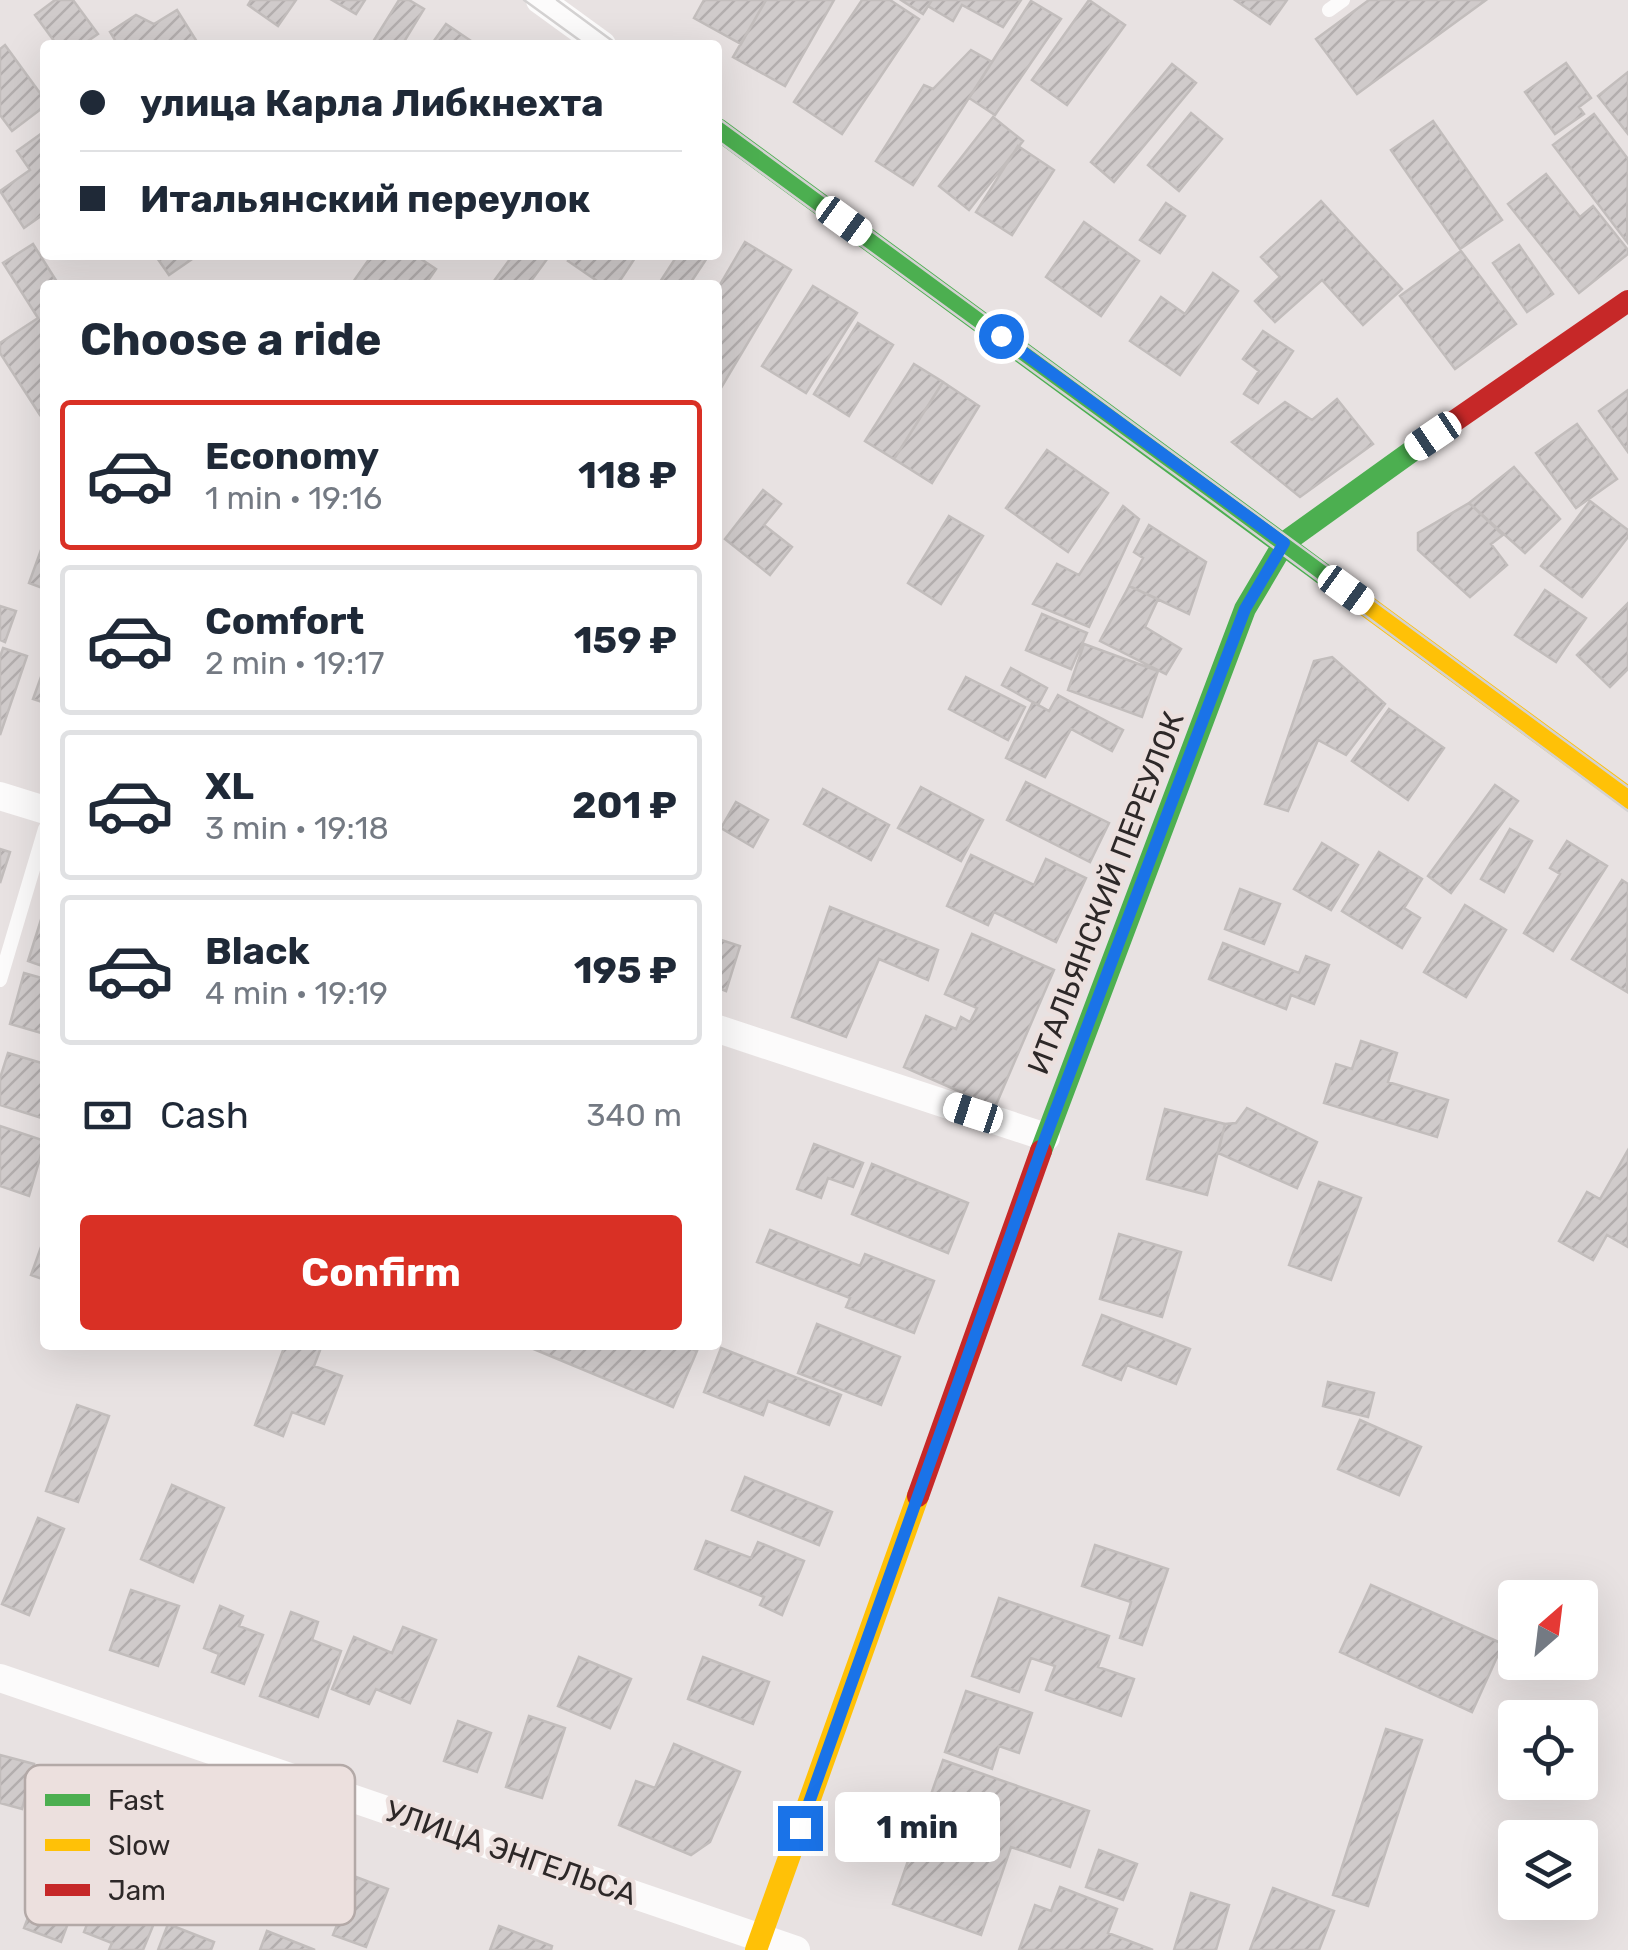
<!DOCTYPE html>
<meta charset="utf-8">
<style>
body{margin:0;font-family:Rubik,sans-serif;background:#f6f6f7;color:#1f2937;height:100vh;display:flex;flex-direction:column;font-size:38px;white-space:nowrap}
*{box-sizing:border-box;margin:0}
p{font-size:32px;color:#747a83}
.icon{flex:none;width:55px;height:55px;fill:none;stroke:currentColor;stroke-width:2;stroke-linecap:round;stroke-linejoin:round}
.map{position:relative;flex:1;overflow:hidden}
.sheet{position:absolute;left:40px;top:280px;width:682px;height:1070px;display:flex;flex-direction:column;background:#fff;border-radius:10px;box-shadow:0 10px 40px #0002}
.sheet>*{flex:none}
.top-card{position:absolute;left:40px;top:40px;width:682px;height:220px;border-radius:10px;box-shadow:0 10px 40px #0002;display:grid;align-content:center;height:220px;padding:0 40px;background:#fff}
.needle{width:65px;rotate:28deg}
.buttons{position:absolute;left:1498px;top:1580px;display:grid;gap:20px}
.buttons a{display:grid;place-items:center;width:100px;height:100px;border-radius:10px;background:#fff;box-shadow:0 10px 40px #0002;font-size:50px}
.end{position:absolute;width:45px;height:45px;margin:-22px;border:12px solid #1a73e8;background:#fff;box-shadow:0 0 0 5px #fff}
.from{border-radius:50%}
.bubble{position:absolute;height:70px;border-radius:10px;background:#fff;box-shadow:0 10px 40px #0002;font-size:32px;font-weight:700;line-height:70px;text-align:center}
.car{position:absolute;width:30px;height:60px;margin:-30px -15px;border-radius:12px;box-shadow:0 0 8px 2px #0007;background:linear-gradient(#fff 24%,#345 0 40%,#fff 0 76%,#345 0 86%,#fff 0)}
.top-card b{display:flex;align-items:center;gap:35px;height:95px;font-size:38px}
.top-card b+b{border-top:2px solid #e0e1e3}
.top-card i{width:25px;height:25px;background:#1f2937}
ul{padding:0;list-style:none}
li{display:flex;align-items:center;gap:30px;height:150px;margin:0 20px 15px;padding:0 20px;border:5px solid #e0e1e3;border-radius:10px}
li div{flex:1}
li b{display:block;font-size:38px}
li em{font-style:normal;font-weight:700}
li.on{border-color:#d93025}
li>.icon{width:90px;height:90px;stroke-width:1.5}
h2{padding:0 40px;font-size:45px;line-height:120px}
.pay{display:flex;align-items:center;gap:25px;height:110px;padding:0 40px;font-size:38px}
.pay p{margin-inline-start:auto}
.button{display:flex;gap:20px;margin-top:auto;padding:20px 40px}
.button a{flex:1;height:115px;border-radius:10px;background:#d93025;color:#fff;font-size:40px;font-weight:700;line-height:115px;text-align:center}
.map>svg:first-child{display:block}
.building{fill:url(#building-hatch);stroke:#c2bdbc;stroke-width:2.5}
.lines{fill:none;stroke-linecap:round;stroke-linejoin:round}
.lane{stroke:#fcfbfb;stroke-width:14}
.street{stroke:#fcfbfb;stroke-width:28}
.fast{stroke:#4caf50;stroke-width:22}
.slow{stroke:#ffc107;stroke-width:22}
.jam{stroke:#c62828;stroke-width:22}
.tram{stroke:#d4d2d2;stroke-width:2.5}
.route{stroke:#1a73e8;stroke-width:12}
.labels{text-anchor:middle;stroke-width:9;stroke-linejoin:round;paint-order:stroke}
.street-label{font-size:30px;fill:#2d2828;stroke:#ece0de}
.key{fill:#ece0de;stroke:#b3a9a7;stroke-width:2.5}
.key-label{font-size:28px;fill:#2d2828}
</style>
<div class="map">
<svg width="1628" height="1950" viewBox="0 0 1628 1950">
<defs>
<pattern id="building-hatch" width="6" height="6" patternUnits="userSpaceOnUse" patternTransform="scale(2.5)"><rect width="6" height="6" fill="#d0cbcb"/><path d="M-1 1l2-2M0 6l6-6M5 7l2-2" fill="none" stroke="#b3aeae"/></pattern>
</defs>
<rect width="100%" height="100%" fill="#e8e2e2"/>
<!-- building -->
<path class="building" d="M55 0H73L98 34 82 45H57L35 15Z
M251 0H296L278 26 248 5Z
M332 0H365L356 14Z
M399 0H409L424 9 402 45H371Z
M704 0H766L741 44 694 18Z
M766 0H834L785 86 733 57Z
M862 0H890L919 19 842 134 794 102Z
M901 0H932L923 14Z
M932 0H1021L1003 27 962 5 953 21 928 6Z
M1089 0 1125 25 1067 105 1032 80Z
M1235 0H1287L1270 24Z
M1369 0H1486L1357 94 1316 39Z
M1031 1 1061 19 995 115 969 98Z
M177 10 199 45H118L110 32 136 15 154 24Z
M446 24 477 45H431Z
M5 45 45 100V106L12 131 0 115V49Z
M971 50 992 62 913 185 876 161 924 85 933 89Z
M1566 63 1591 98 1579 107 1584 114 1555 134 1525 92Z
M1172 64 1196 83 1114 182 1091 162Z
M1628 72V134L1598 96Z
M1191 113 1222 139 1179 191 1148 165Z
M1594 114 1628 159 1627 242 1553 145Z
M993 117 1023 141 969 210 939 186Z
M1433 121 1502 220 1460 249 1391 150Z
M45 131V213L24 228 0 191 30 170 17 151Z
M1018 146 1054 170 1012 235 976 212Z
M1546 174 1580 217 1593 206 1628 250V254L1579 293 1508 204Z
M1321 201 1402 289 1363 325 1322 280 1275 322 1255 301 1280 277 1261 257Z
M1166 203 1185 216 1160 253 1140 240Z
M1084 222 1139 261 1101 316 1046 277Z
M745 242 791 270 718 393V288Z
M33 244 59 285H45V412L40 415 0 353V343L38 318 3 263Z
M1519 245 1553 294 1527 312 1493 263Z
M1461 251 1516 324 1455 369 1400 296Z
M155 255H198L169 275Z
M372 255H415L436 269 425 285H351Z
M513 255H550L528 285H491Z
M572 255H637L617 285H603L568 261Z
M670 255H709L689 285H658L675 259Z
M1213 273 1238 291 1180 375 1130 341 1161 297 1185 314Z
M813 286 857 313 806 393 762 366Z
M858 323 893 345 849 416 814 394Z
M1263 331 1293 351 1258 403 1244 394 1259 371 1243 359Z
M914 364 943 382 894 459 865 441Z
M943 382 979 406 932 483 894 459Z
M1628 390V452L1599 411Z
M1337 399 1373 444 1300 497 1232 442 1285 402 1312 420Z
M1577 424 1617 479 1576 508 1536 453Z
M1047 450 1108 493 1068 552 1006 508Z
M1514 467 1560 519 1525 553 1469 503Z
M763 490 781 504 764 525 792 547 770 575 725 539Z
M1590 501 1628 530V537L1582 597 1541 566Z
M1469 503 1503 535 1491 544 1507 565 1470 597 1418 550V533Z
M1123 506 1139 519 1089 627 1033 604 1057 564 1079 575Z
M949 516 983 536 941 604 908 583Z
M1149 525 1206 562 1189 614 1129 586 1143 558 1134 552Z
M45 539V589L29 583Z
M1129 586 1158 599 1145 627 1181 649 1166 674 1100 641Z
M1545 590 1586 618 1556 662 1515 635Z
M1628 603V669L1610 687 1577 655Z
M0 606 16 611 5 642 0 640Z
M1042 614 1087 633 1071 669 1026 650Z
M1084 644 1158 671 1142 717 1068 690Z
M3 648 27 656 0 735V657Z
M1332 657 1385 704 1346 755 1318 740 1288 811 1265 804 1314 661Z
M45 666V703L33 699Z
M1011 668 1047 688 1038 705 1002 685Z
M966 677 1025 707 1008 740 949 709Z
M1058 695 1123 730 1112 751 1071 729 1045 777 1006 758 1033 702 1049 711Z
M1389 709 1444 748 1408 800 1352 761Z
M1026 782 1109 823 1090 862 1007 820Z
M1495 785 1518 801 1451 893 1428 876Z
M921 787 983 820 961 861 898 828Z
M823 789 889 825 871 860 804 824Z
M736 802 768 820 753 847 721 828Z
M1510 829 1532 841 1504 892 1481 879Z
M1567 841 1607 866 1553 951 1524 933 1560 874 1550 868Z
M1322 843 1358 865 1331 910 1294 889Z
M0 849 10 852 0 883Z
M1379 852 1422 879 1404 908 1420 918 1402 948 1342 911Z
M971 855 1034 885 1046 859 1086 878 1056 942 994 912 988 925 947 906Z
M1622 880 1628 884 1627 992 1572 959Z
M1240 889 1280 904 1264 944 1225 929Z
M1465 905 1506 930 1466 997 1424 972Z
M45 907V967L28 961Z
M830 907 938 950 928 980 879 959 846 1037 792 1017Z
M972 934 1054 970 995 1107 904 1067 926 1016 956 1029 961 1017 970 1022 977 1008 945 994Z
M718 939 740 946 726 991 718 988Z
M1223 943 1299 973 1306 956 1329 965 1314 1004 1291 995 1286 1009 1209 979Z
M24 973 45 979V1034L10 1024Z
M1361 1041 1397 1053 1388 1082 1448 1100 1437 1137 1324 1103 1336 1064 1352 1069Z
M8 1053 45 1064V1119L0 1105V1078Z
M1247 1108 1317 1142 1297 1188 1218 1153 1225 1124 1236 1123Z
M1165 1109 1225 1124 1207 1195 1147 1179Z
M0 1126 45 1141 29 1196 0 1186Z
M814 1144 863 1163 853 1187 828 1178 821 1198 797 1189Z
M1628 1150V1247L1607 1235 1593 1260 1559 1241 1587 1192 1600 1199Z
M872 1164 968 1203 948 1253 852 1214Z
M1319 1182 1361 1198 1331 1280 1289 1265Z
M770 1230 860 1266 865 1254 934 1281 914 1333 846 1307 850 1298 757 1262Z
M1119 1234 1181 1252 1162 1317 1100 1299Z
M45 1236V1280L31 1275Z
M1102 1315 1190 1349 1176 1384 1127 1365 1121 1380 1083 1365Z
M817 1324 900 1357 881 1405 798 1373Z
M285 1345H322L314 1366 342 1376 324 1424 292 1412 283 1436 255 1425Z
M524 1345H682L697 1351 673 1407Z
M721 1348 841 1395 829 1425 768 1401 763 1415 704 1392Z
M1328 1382 1374 1393 1368 1417 1323 1406Z
M77 1405 109 1416 78 1502 46 1491Z
M1360 1420 1421 1447 1399 1495 1338 1469Z
M745 1477 832 1512 819 1545 732 1510Z
M172 1485 224 1508 193 1582 141 1559Z
M38 1518 64 1529 29 1615 2 1604Z
M706 1541 751 1558 758 1542 804 1561 782 1615 760 1605 764 1597 695 1569Z
M1095 1545 1168 1569 1142 1645 1120 1638 1131 1602 1082 1586Z
M1371 1585 1503 1644 1472 1712 1340 1652Z
M131 1590 179 1606 158 1666 110 1650Z
M999 1598 1109 1636 1098 1667 1134 1679 1121 1716 1046 1690 1055 1666 1031 1658 1019 1692 972 1676Z
M220 1606 243 1616 239 1626 263 1635 244 1684 212 1672 219 1654 204 1648Z
M291 1612 318 1622 312 1640 341 1651 318 1717 260 1696Z
M403 1627 436 1640 410 1703 376 1689 369 1704 332 1689 354 1637 392 1653Z
M579 1657 631 1679 610 1728 558 1706Z
M703 1657 769 1682 753 1724 688 1699Z
M966 1691 1032 1713 1019 1753 999 1746 992 1769 945 1752Z
M529 1716 565 1728 542 1798 506 1787Z
M458 1721 491 1733 477 1772 444 1761Z
M1386 1729 1422 1740 1368 1906 1333 1895Z
M674 1744 740 1772 710 1842 691 1855 619 1825 636 1781 655 1788Z
M0 1755 34 1764 22 1809 0 1803Z
M943 1760 1089 1811 1070 1867 1011 1847 981 1935 893 1904Z
M67 1771 118 1790 61 1942 24 1928 49 1863 35 1857Z
M1099 1850 1137 1864 1123 1900 1086 1887Z
M320 1862 356 1877 338 1922 303 1908Z
M356 1877 388 1889 366 1947 333 1935Z
M105 1880 162 1904 143 1950H109L112 1943 84 1932Z
M1060 1887 1117 1909 1108 1933 1153 1950H1019L1035 1905 1051 1911Z
M1273 1888 1334 1911 1319 1950H1250Z
M1191 1893 1229 1905 1216 1950H1174Z
M168 1924 214 1942 211 1950H158Z
M499 1926 552 1946 551 1950H490Z
M267 1931 315 1950H260Z"/>
<g class="lines">
<!-- lane -->
<path class="lane" d="M1329 10 1343 0
M0 980 45 829"/>
<!-- street -->
<path class="street" d="M540 0 602 45
M0 796 45 810
M718 1029 1046 1137
M0 1678 796 1950"/>
<!-- fast -->
<path class="fast" d="M718 129 1334 582
M1041 1151 1245 609 1284 543 1440 431"/>
<!-- slow -->
<path class="slow" d="M1334 582 1628 798
M756 1950 918 1496"/>
<!-- jam -->
<path class="jam" d="M1440 431 1628 301
M918 1496 1041 1151"/>
<!-- tram -->
<path class="tram" d="M524 0 586 45
M557 0 618 45
M718 118 1628 787
M718 141 1215 504 1628 811"/>
</g>
<g class="lines">
<!-- route -->
<path class="route" d="M800 1828 1046 1136 1165 820 1245 609 1284 543 1001 336"/>
</g>
<g class="labels">
<!-- street labels -->
<g class="street-label">
<text transform="translate(1106 893) rotate(-69)" y="10">ИТАЛЬЯНСКИЙ ПЕРЕУЛОК</text>
<text transform="translate(511 1853) rotate(19)" y="10">УЛИЦА ЭНГЕЛЬСА</text>
</g>
</g>
<!-- legend -->
<rect x="25" y="1765" width="330" height="160" rx="15" class="key"/>
<rect x="45" y="1794" width="45" height="12" fill="#4caf50"/>
<rect x="45" y="1839" width="45" height="12" fill="#ffc107"/>
<rect x="45" y="1884" width="45" height="12" fill="#c62828"/>
<g class="key-label">
<text x="108" y="1810">Fast</text>
<text x="108" y="1855">Slow</text>
<text x="108" y="1900">Jam</text>
</g>
</svg>
<div class="buttons">
<a><svg class="needle" viewBox="-14 -14 28 28"><path d="M0-13l5 13h-10z" fill="#e53935"/><path d="M0 13l5-13h-10z" fill="#747a83"/></svg></a>
<a><svg class="icon" aria-label="locate" viewBox="0 0 24 24"><circle cx="12" cy="12" r="6"/><path d="M12 2v4M12 18v4M2 12h4M18 12h4"/></svg></a>
<a><svg class="icon" aria-label="layers" viewBox="0 0 24 24"><path d="M12 4l9 5-9 5-9-5zM3 14l9 5 9-5"/></svg></a>
</div>
<i class="end from" style="left:1001px;top:336px"></i>
<i class="end" style="left:800px;top:1828px"></i>
<div class="bubble" style="left:835px;top:1792px;width:165px">1 min</div>
<i class="car" style="left:844px;top:221px;rotate:126deg"></i>
<i class="car" style="left:1433px;top:436px;rotate:236deg"></i>
<i class="car" style="left:1346px;top:590px;rotate:126deg"></i>
<i class="car" style="left:973px;top:1113px;rotate:288deg"></i>
<div class="top-card">
<b><i class="from"></i>улица Карла Либкнехта</b>
<b><i></i>Итальянский переулок</b>
</div>
<section class="sheet">
<h2>Choose a ride</h2>
<ul>
<li class="on"><svg class="icon" aria-label="car" viewBox="0 0 24 24"><path d="M5 17H2v-5l4-1 3-4h7l3 4 3 1v5h-3M9 17h6M6 11h13"/><circle cx="7" cy="17" r="2"/><circle cx="17" cy="17" r="2"/></svg><div><b>Economy</b><p>1 min · 19:16</p></div><em>118 ₽</em></li>
<li><svg class="icon" aria-label="car" viewBox="0 0 24 24"><path d="M5 17H2v-5l4-1 3-4h7l3 4 3 1v5h-3M9 17h6M6 11h13"/><circle cx="7" cy="17" r="2"/><circle cx="17" cy="17" r="2"/></svg><div><b>Comfort</b><p>2 min · 19:17</p></div><em>159 ₽</em></li>
<li><svg class="icon" aria-label="car" viewBox="0 0 24 24"><path d="M5 17H2v-5l4-1 3-4h7l3 4 3 1v5h-3M9 17h6M6 11h13"/><circle cx="7" cy="17" r="2"/><circle cx="17" cy="17" r="2"/></svg><div><b>XL</b><p>3 min · 19:18</p></div><em>201 ₽</em></li>
<li><svg class="icon" aria-label="car" viewBox="0 0 24 24"><path d="M5 17H2v-5l4-1 3-4h7l3 4 3 1v5h-3M9 17h6M6 11h13"/><circle cx="7" cy="17" r="2"/><circle cx="17" cy="17" r="2"/></svg><div><b>Black</b><p>4 min · 19:19</p></div><em>195 ₽</em></li>
</ul>
<div class="pay"><svg class="icon" aria-label="cash" viewBox="0 0 24 24"><path d="M3 7h18v10H3z"/><circle cx="12" cy="12" r="2"/></svg>Cash<p>340 m</p></div>
<div class="button"><a>Confirm</a></div>
</section>
</div>
